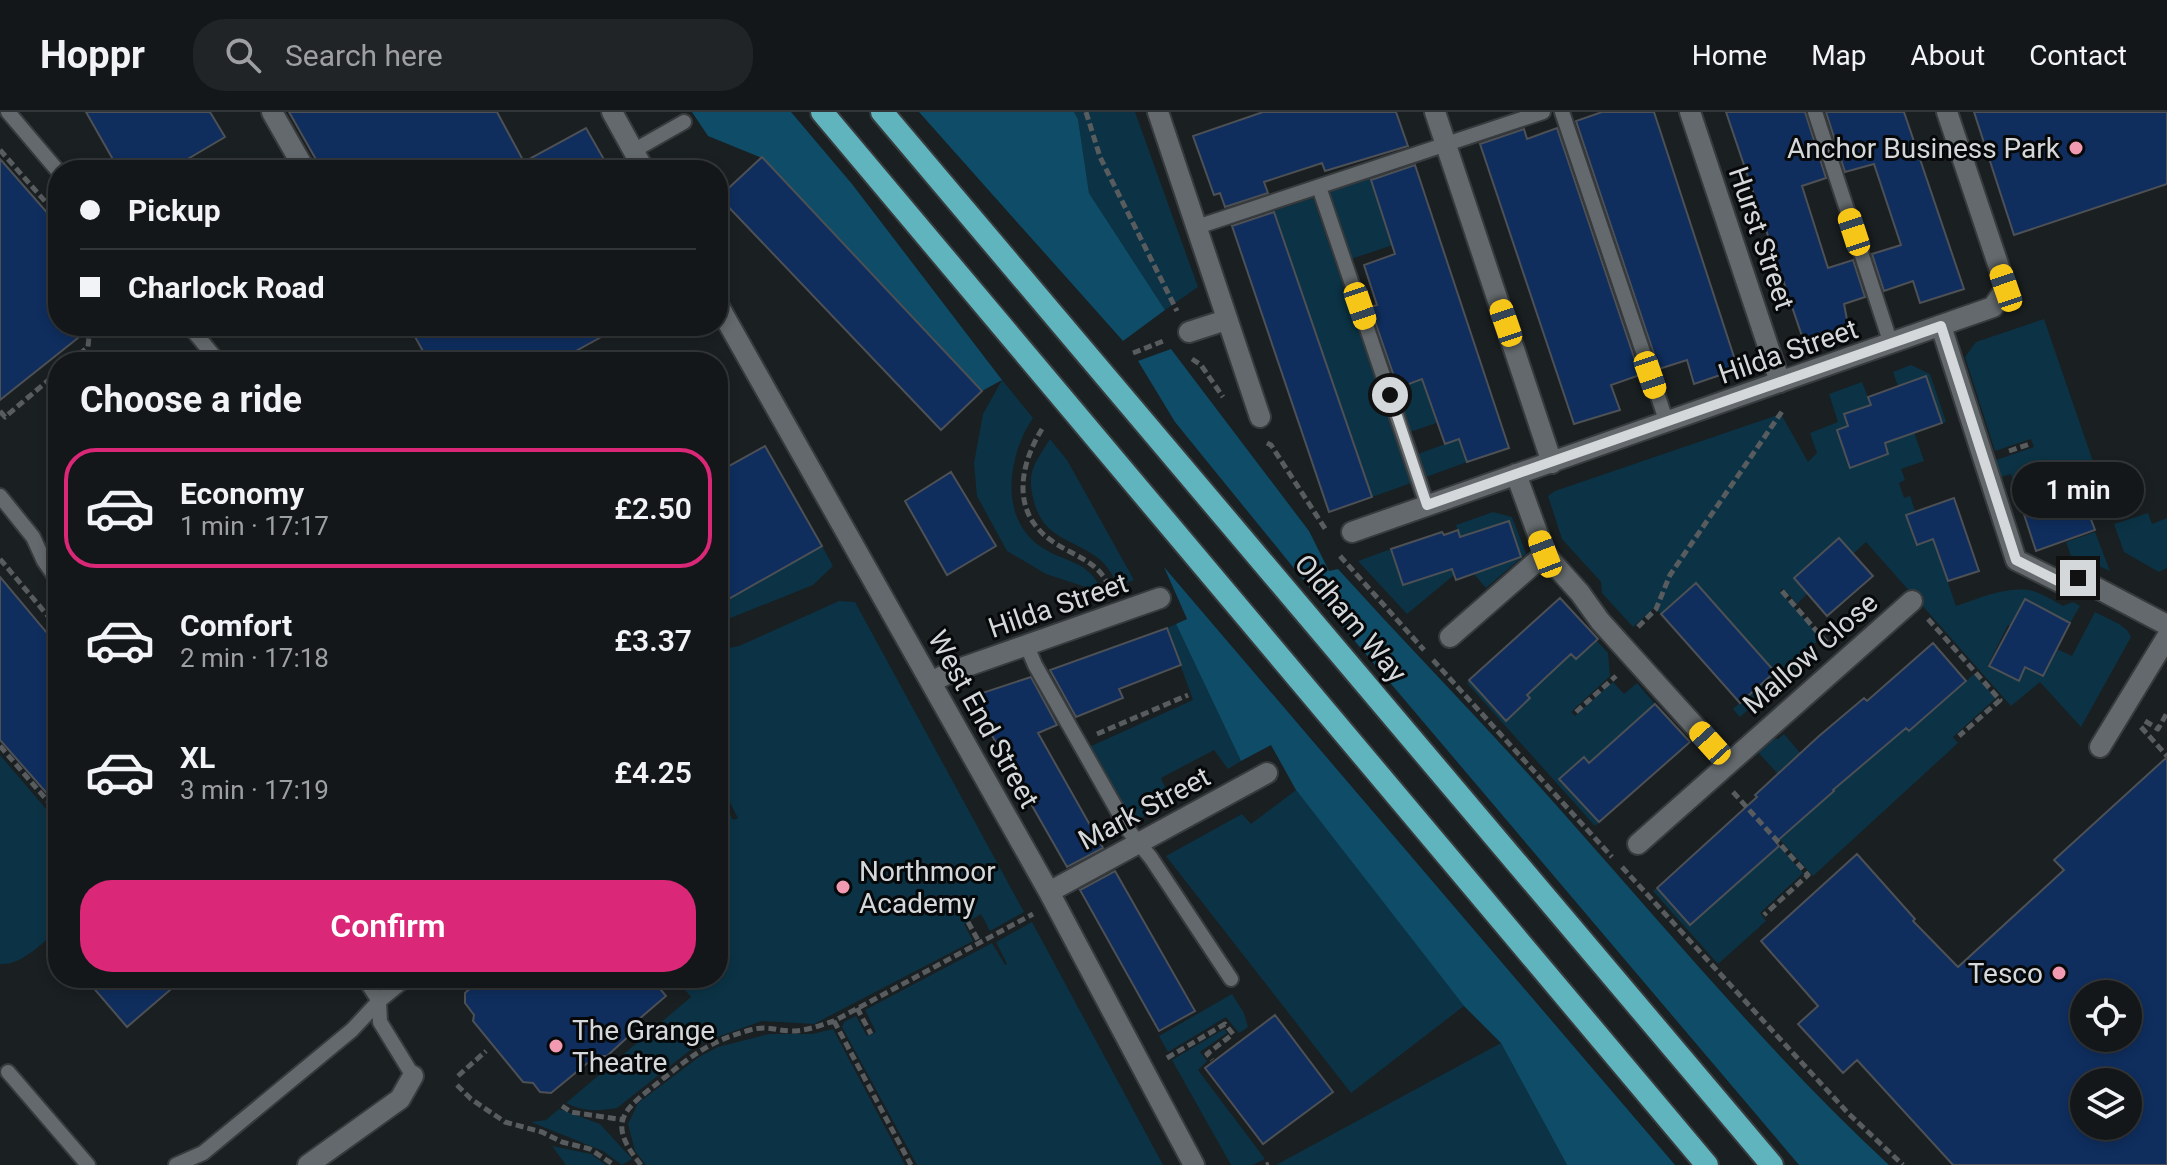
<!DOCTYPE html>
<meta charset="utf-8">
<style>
body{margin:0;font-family:Roboto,sans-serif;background:#212426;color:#f1f3f6;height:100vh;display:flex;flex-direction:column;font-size:30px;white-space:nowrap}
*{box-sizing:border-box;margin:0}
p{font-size:26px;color:#9d9fa2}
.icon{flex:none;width:44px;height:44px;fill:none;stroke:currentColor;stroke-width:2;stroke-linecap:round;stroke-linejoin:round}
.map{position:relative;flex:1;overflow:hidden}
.panel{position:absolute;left:48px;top:240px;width:680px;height:636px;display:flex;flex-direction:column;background:#141719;border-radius:32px;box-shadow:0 4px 12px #0003,0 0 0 2px #333638}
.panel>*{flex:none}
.hud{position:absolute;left:48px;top:48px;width:680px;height:176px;border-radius:32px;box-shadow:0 4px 12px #0003,0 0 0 2px #333638;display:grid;align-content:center;height:176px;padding:0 32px;background:#141719}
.controls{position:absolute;left:2070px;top:868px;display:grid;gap:16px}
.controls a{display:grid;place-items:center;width:72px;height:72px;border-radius:50%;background:#141719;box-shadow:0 4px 12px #0003,0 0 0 2px #333638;font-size:40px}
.end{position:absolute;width:36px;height:36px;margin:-18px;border:10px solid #d5d8da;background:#111;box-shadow:0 0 0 4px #111}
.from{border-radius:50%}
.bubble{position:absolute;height:56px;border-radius:28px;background:#141719;box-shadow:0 4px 12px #0003,0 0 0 2px #333638;font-size:26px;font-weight:600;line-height:56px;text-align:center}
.car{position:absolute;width:24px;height:48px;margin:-24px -12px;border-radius:10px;box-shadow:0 0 6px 2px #0007;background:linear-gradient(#f5c518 24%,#345 0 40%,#f5c518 0 76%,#345 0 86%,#f5c518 0)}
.hud b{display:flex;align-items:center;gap:28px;height:76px;font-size:30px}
.hud b+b{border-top:2px solid #333638}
.hud i{width:20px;height:20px;background:#f1f3f6}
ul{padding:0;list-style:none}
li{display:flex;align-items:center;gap:24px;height:120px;margin:0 16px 12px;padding:0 16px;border:4px solid transparent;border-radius:32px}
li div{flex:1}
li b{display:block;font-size:30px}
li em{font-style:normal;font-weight:600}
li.active{border-color:#db2777}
li>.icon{width:72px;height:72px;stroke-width:1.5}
h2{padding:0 32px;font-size:36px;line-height:96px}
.action{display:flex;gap:16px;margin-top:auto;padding:16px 32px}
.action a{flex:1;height:92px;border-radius:32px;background:#db2777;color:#fff;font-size:32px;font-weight:600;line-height:92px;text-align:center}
header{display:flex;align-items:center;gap:48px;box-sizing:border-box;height:112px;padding:0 40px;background:#141719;border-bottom:2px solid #333638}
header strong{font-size:38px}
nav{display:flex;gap:44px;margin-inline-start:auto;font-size:28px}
.search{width:560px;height:72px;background:#212426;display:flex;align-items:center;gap:20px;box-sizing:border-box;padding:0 28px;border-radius:32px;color:#9d9fa2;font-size:30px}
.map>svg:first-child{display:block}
.green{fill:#0b3345}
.forest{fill:#0e4c67}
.building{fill:#0f2e5e;stroke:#4d5055;stroke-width:2;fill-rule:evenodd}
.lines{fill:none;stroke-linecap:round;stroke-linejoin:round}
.service-casing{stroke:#373b3d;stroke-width:18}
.minor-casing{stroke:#373b3d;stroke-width:24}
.trunk-casing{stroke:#373b3d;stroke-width:26}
.path{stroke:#585c5e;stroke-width:5;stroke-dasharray:8 4;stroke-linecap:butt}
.service{stroke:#63696c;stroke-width:14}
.minor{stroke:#63696c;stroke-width:20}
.trunk{stroke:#60b4be;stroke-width:22}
.route{stroke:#d5d8da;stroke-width:10}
.poi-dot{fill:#f19ab1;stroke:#060809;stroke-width:3}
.labels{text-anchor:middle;stroke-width:6;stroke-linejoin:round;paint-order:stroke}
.poi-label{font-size:28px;fill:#d5d8da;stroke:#060809;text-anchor:end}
.street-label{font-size:28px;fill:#d5d8da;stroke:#060809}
</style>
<header>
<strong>Hoppr</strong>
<div class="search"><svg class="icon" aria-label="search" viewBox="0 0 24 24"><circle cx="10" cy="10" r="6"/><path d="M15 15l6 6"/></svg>Search here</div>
<nav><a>Home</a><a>Map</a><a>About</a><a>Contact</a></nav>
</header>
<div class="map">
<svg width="2167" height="1053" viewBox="0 0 2167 1053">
<rect width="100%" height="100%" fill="#1a1f21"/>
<!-- green -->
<path class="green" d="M1074 0H1135L1198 175 1165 198 1089 81 1078 7Z
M1370 66 1393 133 1351 147 1329 80Z
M1313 86 1411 371 1372 385 1274 99Z
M2044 207 2109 396 2103 397 2092 365 2049 379 2047 375 2018 384 2011 362 2001 365 1996 348 2034 335 2031 327 1995 339 1965 245 1976 230Z
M1911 253 1930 262 1946 310 1942 311 1926 265 1898 274 1893 260Z
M1436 263 1451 306 1410 320 1395 276Z
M1002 268 1033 306C1008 343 998 406 1041 435 1069 453 1086 446 1104 481L1046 462 1007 439 977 384 974 351 983 302Z
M1862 270 1871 293 1844 302 1848 314 1837 318 1850 355 1888 342 1885 331 1914 320 1924 349 1901 357 1905 368 1899 371 1904 386 1910 384 1915 399 1906 403 1917 432 1933 427 1956 494C1980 486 2008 473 2033 479 2043 482 2054 489 2063 494L2073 490 2080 494 2070 511 2025 487 2011 513H2008L1988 553 2018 569 2025 555 2043 564 2057 537 2072 544 2095 500 2119 512 2127 518 2131 525 2081 615 2040 570 2011 594 1866 430 1853 442 1794 466 1807 482 1797 492 1783 476 1780 479 1821 526 1809 537 1812 542 1740 605 1733 597 1775 559 1696 471 1661 502 1654 496 1633 515 1602 481 1601 470 1562 427 1548 384 1555 379 1781 302 1808 350 1817 341 1810 321 1838 310 1829 282Z
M1050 327 1067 348 1134 468 1117 474C1113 462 1106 451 1095 444 1067 424 1043 427 1033 386 1031 378 1030 368 1032 360 1035 349 1044 337 1050 327Z
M1459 327 1467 350 1426 365 1418 342Z
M1493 400 1512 405 1526 442 1486 476 1473 461 1509 409 1460 425 1456 413Z
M2148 401 2152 412 2167 406V456L2159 460 2124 440 2114 412Z
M2095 420 2110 459 2090 450 2075 455 2066 430Z
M822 434 833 454 813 473 718 511V490L720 492Z
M1391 437 1404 473 1452 457 1454 463 1407 502 1358 449Z
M839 489 855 490 1024 800 990 819 981 802 964 812 973 829 814 912 762 909 698 932 617 996C599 999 583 1000 566 991L691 885 675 866H718V680L733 708 738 706 718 668V538L739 534Z
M1176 512 1241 649 1228 657 1214 638 1161 666 1171 689 1132 711 1089 635 1193 588 1167 516Z
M1596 528 1608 541 1610 564 1571 600 1575 604 1613 570 1624 582 1637 571 1655 592 1589 651 1584 646 1560 667 1599 710 1595 714 1467 571 1469 568 1506 608 1530 586 1527 583 1571 542 1576 547Z
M1974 562 1996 586 1953 625 1958 631 1813 764 1764 710 1788 719 1834 679 1819 662 1878 584 1909 619Z
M1784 622 1801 642 1778 662 1755 637 1770 625 1778 627Z
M0 643 58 711V818C42 831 21 854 0 852Z
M1296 678 1464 894 1351 981 1166 744 1242 702 1251 712Z
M1779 734 1803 761 1760 801 1766 809 1718 852 1653 779 1657 776 1690 813Z
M1032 810 1163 1053H917L842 915 844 910 856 904 867 924 876 920 865 898 992 831 1005 853 1007 852 996 830Z
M1232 882 1244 901 1248 915 1239 921 1226 905 1168 940 1159 924Z
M833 917 905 1053H646L635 1039 628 1012 638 991 699 945 718 935 769 922H812Z
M1224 917 1227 921 1200 940 1207 949 1198 958 1265 1047 1253 1053H1231L1172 948Z
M1501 931 1567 1053H1276Z
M559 997 600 1012 632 1047 622 1053 603 1039 531 1010 546 1008Z
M552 1034 591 1042 606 1053H566Z"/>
<!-- forest -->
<path class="forest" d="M692 0H791L852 72 1002 268 982 279 762 46 708 24Z
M919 0H1074L1078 7 1089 81 1165 198 1123 229Z
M1171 237 1309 419 1329 459 1338 457C1415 542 1496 624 1572 711 1675 827 1775 947 1889 1053H1799L1314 481 1175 310 1138 249Z
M1164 455 1675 1053H1567L1501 931 1464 894 1296 678 1271 633 1241 649 1176 512 1187 507Z"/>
<!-- building -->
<path class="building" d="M86 0H210L225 25 169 58H119Z
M289 0H497L524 50 586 16 610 58H322Z
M1263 0H1396L1408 34 1325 59 1322 51 1264 70 1268 81 1225 95 1220 81 1214 83 1193 24Z
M1602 0H1654L1738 257 1694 272 1687 248 1659 257 1576 9Z
M1726 0H1805L1826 66 1802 74 1828 156 1853 148 1865 185 1844 192 1849 218 1805 233Z
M1826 0H1904L1964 177 1920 191 1913 169 1884 179 1872 142 1901 133 1874 52 1845 60Z
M1974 0H2167V72L2014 123Z
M1557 16 1640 263 1611 273 1620 298 1574 312 1480 32 1524 17 1527 27Z
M762 45 982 279 941 318 719 85Z
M0 47 58 113V214H93L0 288Z
M1415 53 1509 336 1467 350 1459 327 1445 332 1422 267 1398 276 1370 195 1377 193 1364 153 1395 142 1371 68Z
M1274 100 1372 385 1329 400 1232 114Z
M409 214H621L556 250H429Z
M1926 264 1942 311 1885 331 1888 342 1850 356 1837 318 1848 314 1844 302 1871 293 1868 285Z
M765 334 822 434 718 493V360Z
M951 360 996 434 947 463 905 389Z
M2092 364 2103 397 2089 402 2095 418 2036 439 2018 384 2047 374 2049 379Z
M1954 386 1979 459 1948 469 1933 427 1917 433 1906 403Z
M1509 409 1521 445 1456 468 1452 457 1403 473 1391 437 1442 420 1444 423 1458 418 1460 425Z
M1839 426 1873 464 1827 504 1794 466Z
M0 465 58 534V694L0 628Z
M1696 471 1775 560 1740 591 1661 502Z
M1560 486 1598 527 1576 547 1571 542 1527 583 1530 586 1506 609 1469 568Z
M2025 487 2070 511 2043 564 2025 555 2019 569 1989 554Z
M1167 516 1181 553 1119 577 1123 586 1076 605 1050 558Z
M1933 531 1966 569 1909 619 1906 616 1833 678 1834 679 1776 730 1779 734 1690 813 1657 776 1757 685 1755 683 1819 624 1864 586 1867 589Z
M1031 565 1057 613 1038 621 1103 736 1067 755 970 585Z
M1655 592 1690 630 1599 710 1559 667 1584 645 1589 651Z
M2167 645V1053H1953L1857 948 1843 961 1798 912 1818 894 1761 829 1857 742 1915 807 1913 809 1958 855 2064 758 2054 748ZM2084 882H2128V926H2084ZM2084 970H2128V1014H2084Z
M1115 759 1195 899 1159 919 1080 778Z
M85 866H184L127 915Z
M482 866H651L666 884 631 914 630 923 607 944H596L551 981 540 980 533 971 523 970 473 909 474 903 465 891V881Z
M1275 903 1333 980 1263 1032 1205 956Z"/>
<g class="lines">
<!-- service casing -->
<g class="service-casing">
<path id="service" d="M8 0 58 59
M1562 0 1667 311
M1815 0 1891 232
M633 39 684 10
M1319 75 1427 393
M1197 115 1543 0
M189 214 219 250
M0 384 33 425 44 449 58 469
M1027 534 1035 553 1129 719 1151 746 1231 867
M364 866 379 889 380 910 413 964
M8 960 88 1053
M176 1053 203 1041 352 918 379 889 407 866"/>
</g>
<!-- minor casing -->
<g class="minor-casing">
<path id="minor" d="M272 0 305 58
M612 0 644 58
M1158 0 1260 305
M1435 0 1552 351
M1690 0 1780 270
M718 193 1049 780 1194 1053
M1941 214 2016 448 2062 471 2078 466 2167 513
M1189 220 1226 208
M1516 362 1545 442 1580 481 1600 509 1728 651
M1352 420 1993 195 2006 176 1947 0
M1450 525 1545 442
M931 570 953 559 1160 486
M2100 635 2167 525
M1638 732 1912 489
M1049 780 1267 661
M308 1053 400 987 413 964"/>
</g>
<!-- trunk casing -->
<g class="trunk-casing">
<path id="trunk" d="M822 0 1707 1053
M882 0 1772 1053"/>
</g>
<!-- path -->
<path class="path" d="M1086 0 1100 45 1177 199
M0 38 58 104
M1133 241 1166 228
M1192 247 1201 253 1223 285
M70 250 88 235 90 214
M0 299 5 305 58 260
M1042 317C1019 354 1011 401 1052 429 1073 444 1099 449 1109 475
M1267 331 1271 333 1326 418
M2009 339 2030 332
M1340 444 1424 538
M0 447 58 516
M1782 479 1827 531
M1928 507 2000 588 1959 624
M1638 515 1656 497 1670 463 1783 298
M1433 548 1612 745
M1576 600 1616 564
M2145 609 2158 617 2167 601
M2141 615 2167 644
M1097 622 1188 583
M0 634 58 701
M1733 680 1808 763 1764 803
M1622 755 1848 1001 1903 1053
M968 810 979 830
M857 896 871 922
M834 909 911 1053
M1167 946 1225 912 1233 922 1207 942 1212 948
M458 964 486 939
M457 973 471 987 505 1010 542 1020 562 1030 590 1037 614 1053
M562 994 571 1000 624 1008
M641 1053C603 1007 627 996 664 966 695 941 711 929 750 918 769 913 776 919 792 919 807 919 821 913 834 909L1033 802
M1266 1053 1269 1052"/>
<!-- service -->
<use href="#service" class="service"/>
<!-- minor -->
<use href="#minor" class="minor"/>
<!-- trunk -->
<use href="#trunk" class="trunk"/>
</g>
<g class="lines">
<!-- route -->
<path class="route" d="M1390 283 1427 393 1941 214 2016 448 2062 471 2078 466"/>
</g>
<!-- markers -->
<g class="poi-dot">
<circle cx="2076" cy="36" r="8"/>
<circle cx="843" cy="775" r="8"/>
<circle cx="2059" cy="861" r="8"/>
<circle cx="556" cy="934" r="8"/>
</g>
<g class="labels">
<!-- poi labels -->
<g class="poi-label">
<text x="2060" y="46">Anchor Business Park</text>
<text x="859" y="769" text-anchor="start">Northmoor<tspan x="859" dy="32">Academy</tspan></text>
<text x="2043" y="871">Tesco</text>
<text x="572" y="928" text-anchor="start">The Grange<tspan x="572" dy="32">Theatre</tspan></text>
</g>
<!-- street labels -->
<g class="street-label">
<text transform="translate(1762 126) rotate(71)" y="10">Hurst Street</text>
<text transform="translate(1788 239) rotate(-19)" y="10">Hilda Street</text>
<text transform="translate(1058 493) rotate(-19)" y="10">Hilda Street</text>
<text transform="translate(1351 506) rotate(50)" y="10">Oldham Way</text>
<text transform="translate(1810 541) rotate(-41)" y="10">Mallow Close</text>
<text transform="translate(984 607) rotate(61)" y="10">West End Street</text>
<text transform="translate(1144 696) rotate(-28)" y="10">Mark Street</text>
</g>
</g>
</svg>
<div class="controls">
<a><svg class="icon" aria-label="locate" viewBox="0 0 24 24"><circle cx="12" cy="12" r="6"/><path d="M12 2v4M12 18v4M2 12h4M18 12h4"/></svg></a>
<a><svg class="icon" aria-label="layers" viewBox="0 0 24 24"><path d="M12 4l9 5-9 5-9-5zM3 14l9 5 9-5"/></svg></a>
</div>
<i class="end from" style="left:1390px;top:283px"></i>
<i class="end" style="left:2078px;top:466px"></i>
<div class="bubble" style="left:2012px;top:350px;width:132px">1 min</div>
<i class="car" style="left:1854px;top:120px;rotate:342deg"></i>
<i class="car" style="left:2006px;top:176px;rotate:341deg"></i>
<i class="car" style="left:1360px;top:194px;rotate:161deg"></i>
<i class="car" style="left:1506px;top:211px;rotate:341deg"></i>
<i class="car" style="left:1650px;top:263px;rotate:161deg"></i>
<i class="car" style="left:1545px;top:442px;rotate:339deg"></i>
<i class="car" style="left:1710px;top:631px;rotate:318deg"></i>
<div class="hud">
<b><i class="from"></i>Pickup</b>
<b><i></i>Charlock Road</b>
</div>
<section class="panel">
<h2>Choose a ride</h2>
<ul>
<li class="active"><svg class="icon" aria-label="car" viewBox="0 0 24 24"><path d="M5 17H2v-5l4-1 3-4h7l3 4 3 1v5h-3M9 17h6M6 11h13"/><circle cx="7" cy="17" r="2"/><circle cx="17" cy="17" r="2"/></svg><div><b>Economy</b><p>1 min · 17:17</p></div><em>£2.50</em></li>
<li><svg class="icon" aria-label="car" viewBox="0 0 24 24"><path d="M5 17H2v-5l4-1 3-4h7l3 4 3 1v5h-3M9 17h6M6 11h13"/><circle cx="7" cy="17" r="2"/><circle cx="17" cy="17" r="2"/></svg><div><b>Comfort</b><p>2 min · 17:18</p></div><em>£3.37</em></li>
<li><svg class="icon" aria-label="car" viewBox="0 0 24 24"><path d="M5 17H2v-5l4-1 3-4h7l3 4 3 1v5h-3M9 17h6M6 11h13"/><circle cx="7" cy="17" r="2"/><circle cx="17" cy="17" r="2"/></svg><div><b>XL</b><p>3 min · 17:19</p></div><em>£4.25</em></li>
</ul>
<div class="action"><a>Confirm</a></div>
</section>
</div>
